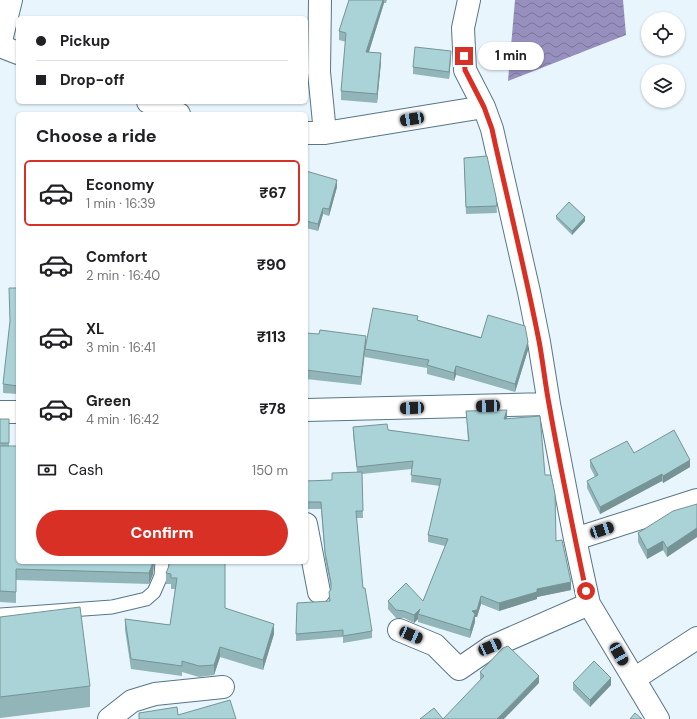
<!DOCTYPE html>
<meta charset="utf-8">
<style>
body{margin:0;font-family:"DM Sans",sans-serif;background:#f6f6f6;color:#202124;height:100vh;display:flex;flex-direction:column;font-size:15px;white-space:nowrap}
*{box-sizing:border-box;margin:0}
p{font-size:13px;color:#757577}
.icon{flex:none;width:22px;height:22px;fill:none;stroke:currentColor;stroke-width:2;stroke-linecap:round;stroke-linejoin:round}
.map{position:relative;flex:1;overflow:hidden}
.panel{position:absolute;left:16px;top:112px;width:292px;height:452px;display:flex;flex-direction:column;background:#fff;border-radius:6px;box-shadow:0 1px 3px #0004}
.panel>*{flex:none}
.guide{position:absolute;left:16px;top:16px;width:292px;height:88px;border-radius:6px;box-shadow:0 1px 3px #0004;display:grid;align-content:center;height:88px;padding:0 20px;background:#fff}
.buttons{position:absolute;left:641px;top:12px;display:grid;gap:8px}
.buttons a{display:grid;place-items:center;width:44px;height:44px;border-radius:50%;background:#fff;box-shadow:0 1px 3px #0004;font-size:20px}
.end{position:absolute;width:18px;height:18px;margin:-9px;border:5px solid #d93025;background:#fff;box-shadow:0 0 0 2px #fff}
.from{border-radius:50%}
.bubble{position:absolute;height:28px;border-radius:14px;background:#fff;box-shadow:0 1px 3px #0004;font-size:13px;font-weight:800;line-height:28px;text-align:center}
.car{position:absolute;width:12px;height:24px;margin:-12px -6px;border-radius:5px;box-shadow:0 0 3px 1px #0007;background:linear-gradient(#222 24%,#8ab4d8 0 40%,#222 0 76%,#8ab4d8 0 86%,#222 0)}
.guide b{display:flex;align-items:center;gap:14px;height:38px;font-size:15px}
.guide b+b{border-top:1px solid #e0e0e0}
.guide i{width:10px;height:10px;background:#202124}
ul{padding:0;list-style:none}
li{display:flex;align-items:center;gap:12px;height:66px;margin:0 8px 6px;padding:0 12px;border:2px solid transparent;border-radius:6px}
li div{flex:1}
li b{display:block;font-size:15px}
li em{font-style:normal;font-weight:800}
li.selected{border-color:#d93025}
li>.icon{width:36px;height:36px;stroke-width:1.5}
h2{padding:0 20px;font-size:18px;line-height:48px}
.pay{display:flex;align-items:center;gap:10px;height:44px;padding:0 20px;font-size:15px}
.pay p{margin-inline-start:auto}
.cta{display:flex;gap:8px;margin-top:auto;padding:8px 20px}
.cta a{flex:1;height:46px;border-radius:24px;background:#d93025;color:#fff;font-size:16px;font-weight:800;line-height:46px;text-align:center}
.map>svg:first-child{display:block}
.water{fill:url(#water-waves)}
.lines{fill:none;stroke-linecap:round;stroke-linejoin:round}
.lane-casing{stroke:#577687;stroke-width:15}
.street-casing{stroke:#577687;stroke-width:24}
.secondary-casing{stroke:#577687;stroke-width:24}
.lane{stroke:#fff;stroke-width:13}
.street{stroke:#fff;stroke-width:22}
.secondary{stroke:#fff;stroke-width:22}
.wall{fill:#91b5b9}
.shaded-wall{fill:#769496}
.building{fill:#a9d3d7;stroke:#769496}
.route{stroke:#d93025;stroke-width:5}
</style>
<div class="map">
<svg width="697" height="719" viewBox="0 0 697 719">
<defs>
<pattern id="water-waves" width="16" height="10" patternUnits="userSpaceOnUse"><rect width="16" height="10" fill="#978fbe"/><path d="M0 5q4-4 8 0t8 0" fill="none" stroke="#7a759b"/></pattern>
</defs>
<rect width="100%" height="100%" fill="#e8f5fd"/>
<!-- water -->
<path class="water" d="M515 0H623L626 35 508 81Z"/>
<g class="lines">
<!-- lane casing -->
<g class="lane-casing">
<path id="lane" d="M0 615 112 607 146 599 154 592 161 576 162 562"/>
</g>
<!-- street casing -->
<g class="street-casing">
<path id="street" d="M320 0 319 72 325 133
M0 46 18 53
M148 102 179 114
M306 133H325L484 107
M549 404 575 539 589 604 658 719
M306 410 549 404 539 342 529 292 492 129 484 107 465 70 463 28 469 0
M0 412H18
M306 524 319 592
M575 539 697 500
M399 630 435 645 459 669 491 647 589 604
M634 679 697 638
M109 719 132 701 155 694 223 687"/>
</g>
<!-- secondary casing -->
<g class="secondary-casing">
<path id="secondary" d="M0 45 11 0"/>
</g>
<!-- lane -->
<use href="#lane" class="lane"/>
<!-- street -->
<use href="#street" class="street"/>
<!-- secondary -->
<use href="#secondary" class="secondary"/>
</g>
<!-- wall -->
<path class="wall" d="M349 0H387L386 3H384L369 52 381 62 377 103 341 100V91L346 42 339 40V31Z
M451 58 449 79 413 74V67Z
M464 165 496 197 497 213 466 214Z
M306 171 337 187 329 216 323 214 318 231 306 228Z
M556 216 585 221 572 235 556 219Z
M18 288V394L3 393V384Z
M418 320 528 350 515 392 456 375 454 381 427 374V368L365 357V354L361 385 306 379V333L366 343Z
M466 411 507 418V419L545 475 556 541 571 590 537 597V599L499 611 481 604 477 617H475V622L470 638 418 622V619L414 623 404 618H396L388 609V601H423L445 546 428 542V535L440 486 411 482 412 469 362 474 363 518H356L363 588 372 631V638L343 643V637L296 641V634L329 601V592L331 588 325 559 321 509H306V481L332 480 357 472 353 434V427L388 430 468 441Z
M0 419H9V446L18 562H154L153 574 149 584 16 580V603L0 602Z
M634 453 690 467 663 483 662 481 600 514 587 488V481L595 477 590 467V460Z
M697 504V537L667 557 663 550 647 559 638 542V533Z
M169 566 225 608 274 634 263 670 220 657 214 675 199 677 182 672V676L131 669 125 630V619L170 625 175 589H171V584H166V573Z
M0 617 90 686V707L0 718Z
M480 672 539 683 481 680 480 679Z
M573 683 611 685 590 707 573 690Z"/>
<!-- shaded-wall -->
<path class="shaded-wall" d="M383 0H384V3L366 61V52Z
M451 51V58L449 79V72Z
M381 53V62L377 103V94Z
M337 180V187L329 216V209Z
M323 208V214L318 231V224Z
M585 217V221L572 235V231Z
M366 336V344L365 349 361 385V377Z
M528 342V350L515 392V384Z
M456 366V375L454 381V373Z
M507 410V418L504 426V419Z
M690 460V467L663 483V476Z
M662 474V481L600 514V507Z
M697 528V537L667 557V548Z
M663 541V550L647 559V550Z
M153 562H154L153 574 149 584V573Z
M571 582V590L537 597V599L499 611V603L537 589Z
M481 596V604L477 617H475V622L470 638 472 611Z
M420 609 418 614V619L414 623V615Z
M274 624V634L263 670V660Z
M220 647V657L214 675V665Z
M539 676V683L504 719H497Z
M611 678V685L590 707V700Z"/>
<!-- building -->
<path class="building" d="M349 0H383L366 52 381 53 377 94 341 91 346 33 339 31Z
M415 47 451 51 449 72 413 67Z
M487 156 496 197 497 206 466 207 464 158Z
M306 171 337 180 329 209 323 208 318 224 306 221Z
M569 202 585 217 572 231 556 216Z
M9 288H18V386L3 384 10 321Z
M373 308 418 316 417 320 481 338 488 315 525 326 528 342 515 384 456 366 454 373 427 365 429 360 365 349Z
M320 330 366 336 361 377 306 370V333L319 334Z
M507 410 504 419 540 416 545 475H551L555 494 556 541 562 540 571 582 537 589V592L499 603 481 596 477 610 472 611 475 614 470 630 418 614 420 609 414 615 404 611 396 610 388 601 406 583 423 601 448 539 428 535 441 479 411 475 413 461 357 467 353 427 387 424 388 430 469 441 466 411Z
M0 419H9V443H0Z
M674 430 690 460 663 476 662 474 600 507 587 481 598 475 590 460 627 441 634 453Z
M0 446H18V562H153L149 573 16 569V592L0 591Z
M362 472 363 511H356L363 588H365L372 631 343 636V630L296 634 297 603 330 601 329 592 331 589V583L325 552 321 502H306V481L332 480V473Z
M697 504V528L667 548 663 541 647 550 638 533 673 511Z
M169 562H225V608L274 624 263 660 220 647 214 665 199 666 182 661V666L131 659 125 619 170 625 177 578H171V574L166 573 169 566Z
M80 607 90 686 0 697V617Z
M508 646 539 676 497 719H443L484 676 480 672 503 648Z
M594 661 611 678 590 700 573 683Z
M230 700 236 719H139V713L177 707 178 715Z
M434 708 443 719H420Z
M635 713 642 719H630Z"/>
<g class="lines">
<!-- route -->
<path class="route" d="M464 56 465 70 484 107 492 129 495 143C510 209 526 275 539 341 543 362 545 383 549 404 560 467 573 529 586 591"/>
</g>
</svg>
<div class="buttons">
<a><svg class="icon" aria-label="locate" viewBox="0 0 24 24"><circle cx="12" cy="12" r="6"/><path d="M12 2v4M12 18v4M2 12h4M18 12h4"/></svg></a>
<a><svg class="icon" aria-label="layers" viewBox="0 0 24 24"><path d="M12 4l9 5-9 5-9-5zM3 14l9 5 9-5"/></svg></a>
</div>
<i class="end from" style="left:586px;top:591px"></i>
<i class="end" style="left:464px;top:56px"></i>
<div class="bubble" style="left:478px;top:42px;width:66px">1 min</div>
<i class="car" style="left:412px;top:119px;rotate:261deg"></i>
<i class="car" style="left:488px;top:406px;rotate:268deg"></i>
<i class="car" style="left:412px;top:408px;rotate:268deg"></i>
<i class="car" style="left:602px;top:530px;rotate:72deg"></i>
<i class="car" style="left:411px;top:635px;rotate:113deg"></i>
<i class="car" style="left:490px;top:647px;rotate:66deg"></i>
<i class="car" style="left:619px;top:654px;rotate:150deg"></i>
<div class="guide">
<b><i class="from"></i>Pickup</b>
<b><i></i>Drop-off</b>
</div>
<section class="panel">
<h2>Choose a ride</h2>
<ul>
<li class="selected"><svg class="icon" aria-label="car" viewBox="0 0 24 24"><path d="M5 17H2v-5l4-1 3-4h7l3 4 3 1v5h-3M9 17h6M6 11h13"/><circle cx="7" cy="17" r="2"/><circle cx="17" cy="17" r="2"/></svg><div><b>Economy</b><p>1 min · 16:39</p></div><em>₹67</em></li>
<li><svg class="icon" aria-label="car" viewBox="0 0 24 24"><path d="M5 17H2v-5l4-1 3-4h7l3 4 3 1v5h-3M9 17h6M6 11h13"/><circle cx="7" cy="17" r="2"/><circle cx="17" cy="17" r="2"/></svg><div><b>Comfort</b><p>2 min · 16:40</p></div><em>₹90</em></li>
<li><svg class="icon" aria-label="car" viewBox="0 0 24 24"><path d="M5 17H2v-5l4-1 3-4h7l3 4 3 1v5h-3M9 17h6M6 11h13"/><circle cx="7" cy="17" r="2"/><circle cx="17" cy="17" r="2"/></svg><div><b>XL</b><p>3 min · 16:41</p></div><em>₹113</em></li>
<li><svg class="icon" aria-label="car" viewBox="0 0 24 24"><path d="M5 17H2v-5l4-1 3-4h7l3 4 3 1v5h-3M9 17h6M6 11h13"/><circle cx="7" cy="17" r="2"/><circle cx="17" cy="17" r="2"/></svg><div><b>Green</b><p>4 min · 16:42</p></div><em>₹78</em></li>
</ul>
<div class="pay"><svg class="icon" aria-label="cash" viewBox="0 0 24 24"><path d="M3 7h18v10H3z"/><circle cx="12" cy="12" r="2"/></svg>Cash<p>150 m</p></div>
<div class="cta"><a>Confirm</a></div>
</section>
</div>
